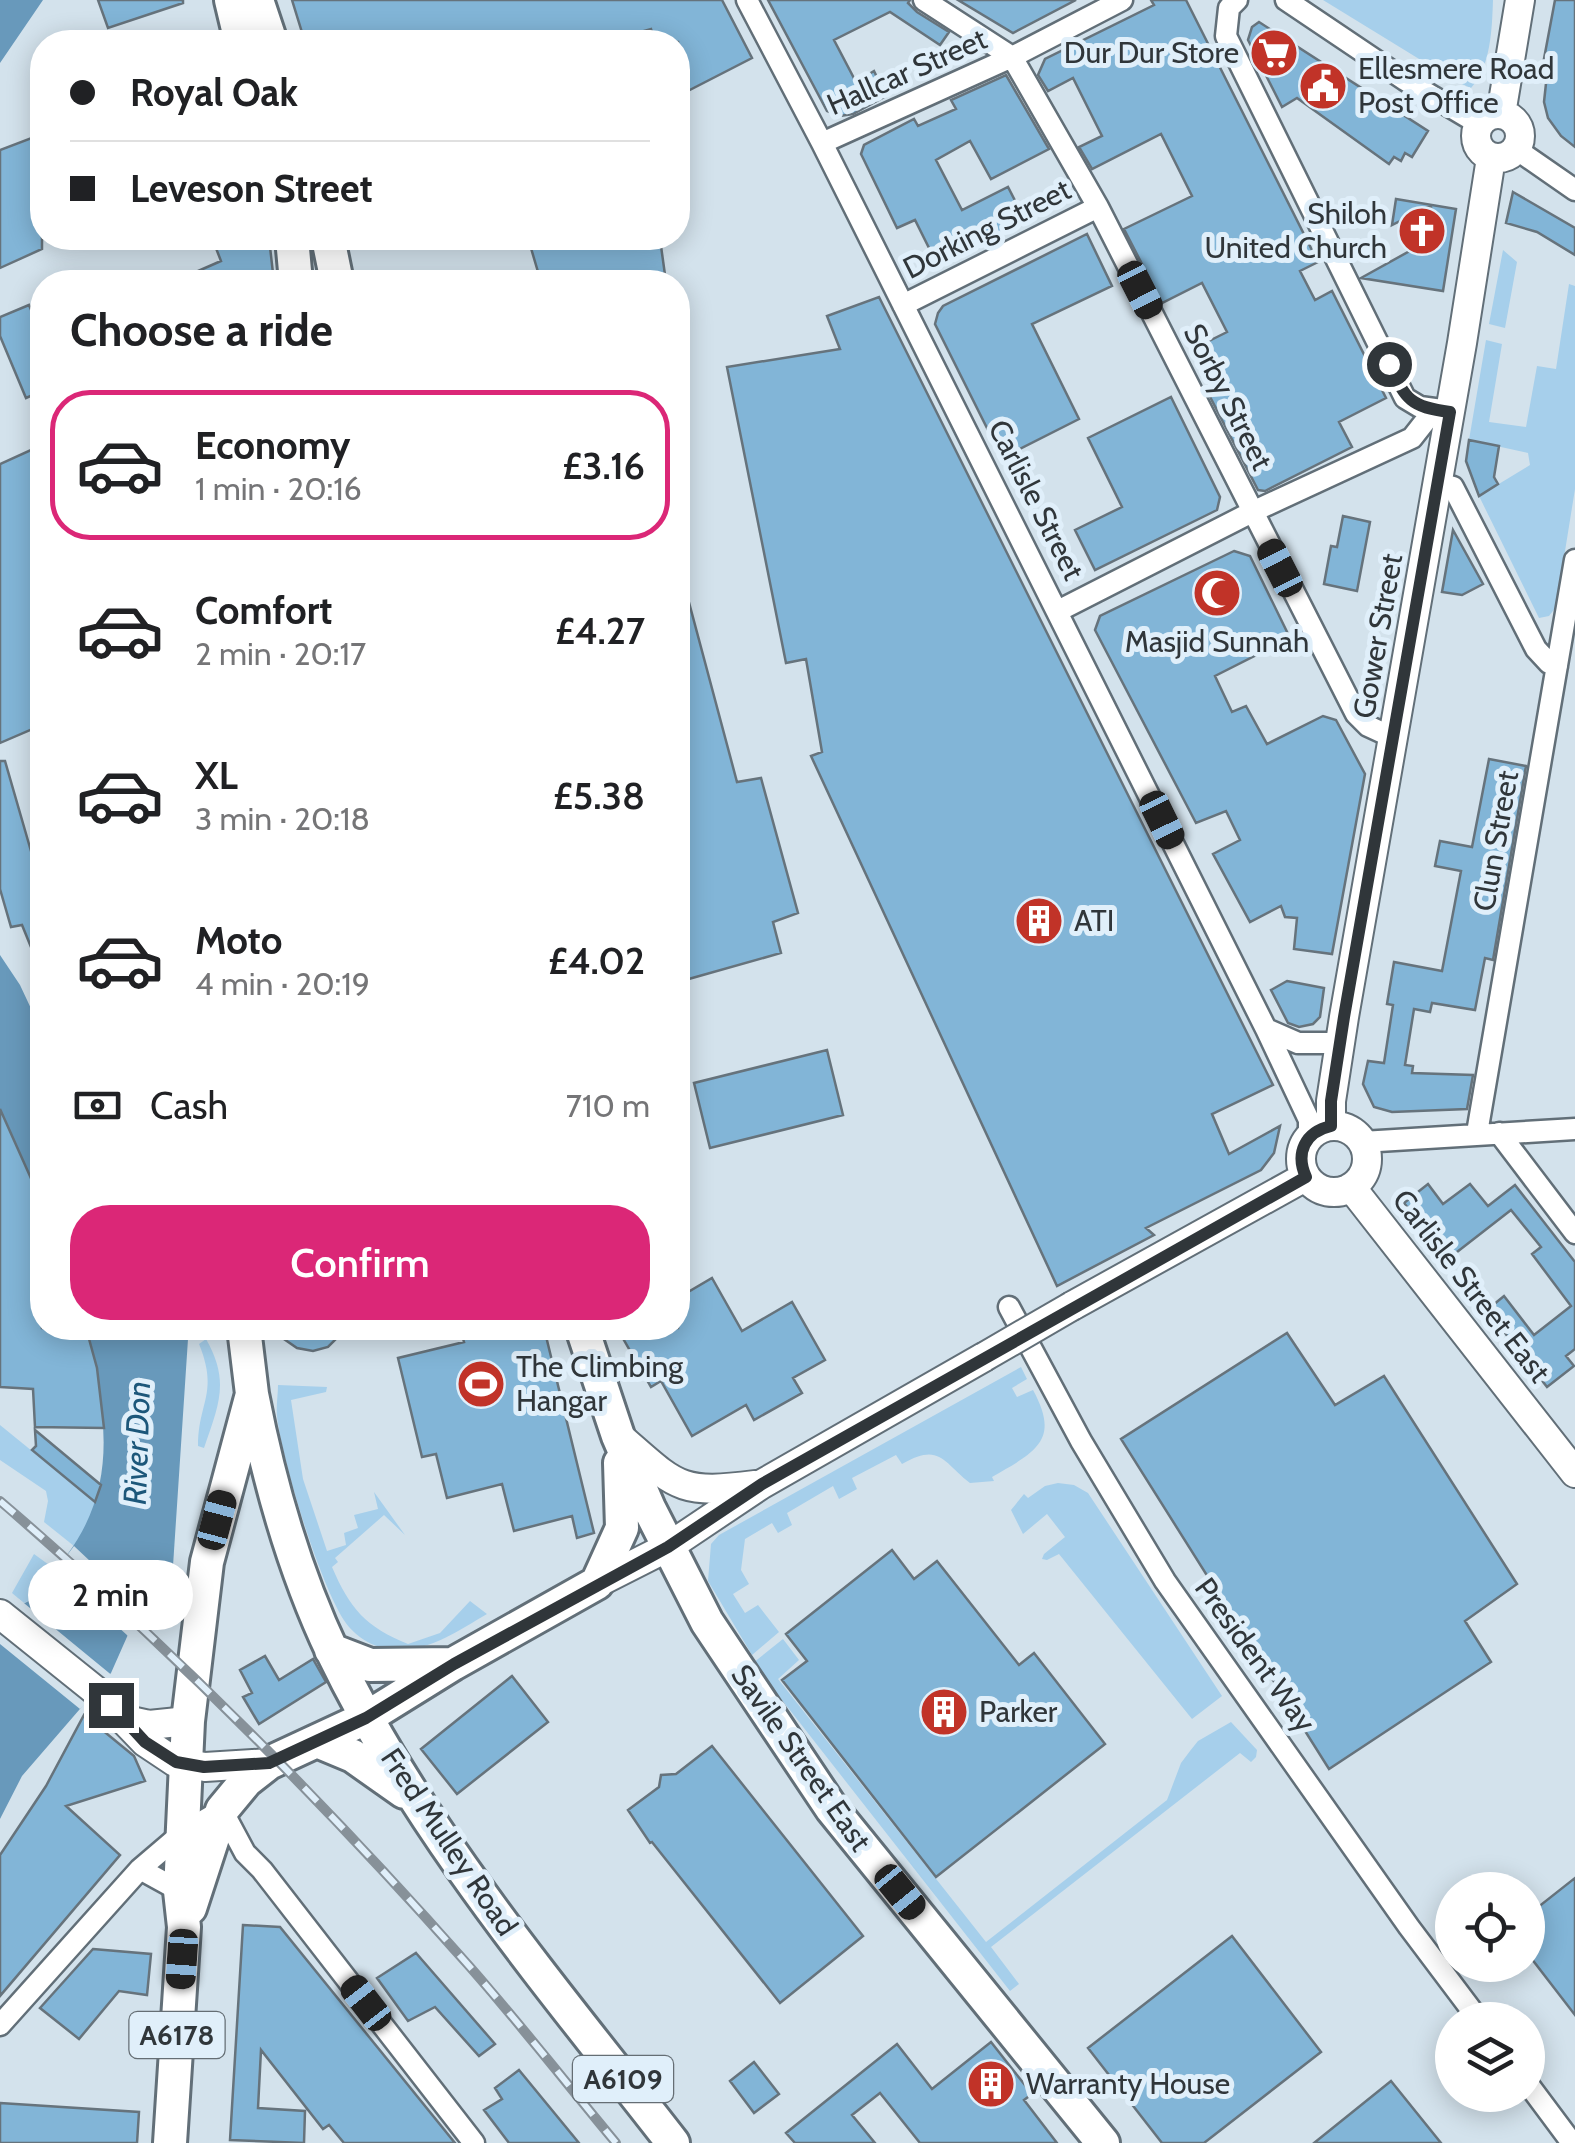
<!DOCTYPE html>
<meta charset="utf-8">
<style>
body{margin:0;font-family:Cabin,sans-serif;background:#f6f6f6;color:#202124;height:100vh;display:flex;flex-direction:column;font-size:38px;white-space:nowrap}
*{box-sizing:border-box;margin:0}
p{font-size:32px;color:#757577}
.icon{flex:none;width:55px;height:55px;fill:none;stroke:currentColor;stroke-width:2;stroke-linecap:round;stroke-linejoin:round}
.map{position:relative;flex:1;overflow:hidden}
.drawer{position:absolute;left:30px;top:270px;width:660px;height:1070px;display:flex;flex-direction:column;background:#fff;border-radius:40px;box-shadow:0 5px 25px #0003}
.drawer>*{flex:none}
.top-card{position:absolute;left:30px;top:30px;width:660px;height:220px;border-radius:40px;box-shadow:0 5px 25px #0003;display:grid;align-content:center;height:220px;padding:0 40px;background:#fff}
.tools{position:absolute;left:1435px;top:1872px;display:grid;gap:20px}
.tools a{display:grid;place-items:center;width:110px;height:110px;border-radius:50%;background:#fff;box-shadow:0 5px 25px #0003;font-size:50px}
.end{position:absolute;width:45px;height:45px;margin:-22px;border:12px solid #30363a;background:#fff;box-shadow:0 0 0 5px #fff}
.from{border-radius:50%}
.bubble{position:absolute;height:70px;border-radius:35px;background:#fff;box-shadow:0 5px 25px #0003;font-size:32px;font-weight:600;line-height:70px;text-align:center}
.car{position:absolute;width:30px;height:60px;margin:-30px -15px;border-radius:12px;box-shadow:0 0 8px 2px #0007;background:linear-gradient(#222 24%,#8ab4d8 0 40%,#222 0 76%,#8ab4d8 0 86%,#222 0)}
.top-card b{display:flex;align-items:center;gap:35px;height:95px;font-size:38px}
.top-card b+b{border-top:2px solid #e0e0e0}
.top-card i{width:25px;height:25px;background:#202124}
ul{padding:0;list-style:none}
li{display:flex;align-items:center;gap:30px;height:150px;margin:0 20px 15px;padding:0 20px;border:5px solid transparent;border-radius:40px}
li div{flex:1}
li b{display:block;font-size:38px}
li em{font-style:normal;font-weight:600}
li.on{border-color:#db2777}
li>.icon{width:90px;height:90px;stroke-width:1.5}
h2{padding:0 40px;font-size:45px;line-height:120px}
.pay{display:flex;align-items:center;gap:25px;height:110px;padding:0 40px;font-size:38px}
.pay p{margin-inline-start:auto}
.cta{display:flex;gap:20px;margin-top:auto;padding:20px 40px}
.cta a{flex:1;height:115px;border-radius:40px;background:#db2777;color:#fff;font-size:40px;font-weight:600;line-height:115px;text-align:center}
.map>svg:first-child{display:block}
.green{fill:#a6cfeb}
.water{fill:#6899bb}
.pier{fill:#d3e2ec}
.building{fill:#82b5d7;stroke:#66737c;stroke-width:2.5}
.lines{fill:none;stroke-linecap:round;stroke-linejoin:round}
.street-casing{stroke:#626f78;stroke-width:25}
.secondary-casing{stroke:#626f78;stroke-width:32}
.primary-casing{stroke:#626f78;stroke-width:38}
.street{stroke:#fff;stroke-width:20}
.secondary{stroke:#fff;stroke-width:28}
.primary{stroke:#fff;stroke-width:32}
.rail-casing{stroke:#879199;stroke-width:10}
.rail{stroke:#e0effa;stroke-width:6;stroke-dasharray:19;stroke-linecap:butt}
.secondary-bridge-casing{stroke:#626f78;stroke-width:32;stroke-linecap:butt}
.secondary-bridge{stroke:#fff;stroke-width:28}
.route{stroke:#30363a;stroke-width:12}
.labels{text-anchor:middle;stroke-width:10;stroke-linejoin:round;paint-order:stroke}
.shield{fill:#e0effa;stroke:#656e74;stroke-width:2.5}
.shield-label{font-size:28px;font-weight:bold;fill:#30363a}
.poi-label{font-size:30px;fill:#30363a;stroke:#e0effa;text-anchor:start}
.street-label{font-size:30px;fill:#30363a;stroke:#e0effa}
.water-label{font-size:32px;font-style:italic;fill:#1c577a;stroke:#e0effa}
</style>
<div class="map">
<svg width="1575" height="2143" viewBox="0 0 1575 2143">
<rect width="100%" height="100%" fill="#d3e2ec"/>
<!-- green -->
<path class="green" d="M1323 0H1493C1492 29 1491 66 1471 88L1455 81Z
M1503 250 1517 262 1505 328 1489 324Z
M1569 284 1575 286V489L1556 607 1549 616 1539 618 1479 496 1530 465 1528 453 1469 440 1486 340 1502 344 1489 422 1526 427 1537 366 1556 369Z
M206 1339C230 1381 219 1404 204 1448L198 1446C198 1402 219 1393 199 1344Z
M1021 1367 1027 1379 1012 1388 1017 1397 1033 1390C1061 1441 1035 1452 992 1477L994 1481 970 1483C943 1462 940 1442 902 1464L896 1455 852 1478 857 1489 839 1499 833 1486 787 1513 792 1525 778 1533 772 1523 745 1539 741 1570 749 1584 733 1594 745 1613 758 1605 779 1632 752 1655 708 1581 711 1544 719 1535Z
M278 1385 327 1387 326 1392 291 1400 303 1479 327 1551 346 1545 344 1533 358 1528 354 1515 378 1509 374 1492 405 1535 384 1515 335 1558 338 1562 332 1567C350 1609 366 1627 408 1644L440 1633 470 1601 487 1614C454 1633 421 1658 381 1647 368 1644 357 1636 349 1627 323 1597 281 1457 277 1416 276 1406 278 1395 278 1385Z
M0 1425 96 1503 86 1529 74 1546 44 1522 48 1501 46 1491 0 1460Z
M1058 1483 1074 1485 1088 1493 1222 1696 1192 1719 1059 1554 1047 1560 1042 1559 1044 1554 1065 1537 1047 1514 1023 1534 1011 1510 1024 1494 1028 1498 1045 1486Z
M34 1554 56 1570 36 1597 24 1603 12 1593Z
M783 1639 799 1660 778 1679 986 1942 1167 1800 1181 1763 1190 1751 1198 1741 1231 1722 1257 1750 1256 1757 1251 1762 1240 1753 991 1947 1019 1984 1010 1991 753 1663Z"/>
<!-- water -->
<path class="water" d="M0 0H43L0 63Z
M0 955 20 985 42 1032V1211L0 1112Z
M84 1328H183L188 1339 173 1566 134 1621 111 1673 22 1776 0 1819V1614C11 1609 25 1604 35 1597 47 1588 58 1568 67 1555 120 1484 106 1407 84 1328Z"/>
<!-- pier -->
<path class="pier" d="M74 1546 142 1610 128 1636 56 1570Z
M19 1599 114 1677 80 1709 0 1644V1608Z"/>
<!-- building -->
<path class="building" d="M98 0H183V3L108 28Z
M292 0H722L752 58 678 96V42H655L651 29 605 42H305Z
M768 0H910L908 3 917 12 949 32 940 45 890 12 834 40 856 82 874 71 886 96 853 114 840 116 827 111Z
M958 0H1076L1013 33Z
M1151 0H1186L1318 262 1300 271 1315 300 1332 291 1386 398 1339 422 1352 447 1265 491 1258 490 1205 387 1221 379 1203 344 1227 332 1202 283 1162 303 1124 229 1192 196 1161 134 1092 169 1079 147 1102 136 1073 78 1048 91 1038 75 1045 59 1154 5Z
M1555 0H1575V147L1561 136 1548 118 1544 102 1548 65 1543 64Z
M1259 22 1428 131 1412 157 1405 153 1401 161 1394 157 1389 164 1297 98 1282 107 1248 40 1252 27Z
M1006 75 1049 149 991 179 970 141 936 160 962 210 1008 187 1025 220 937 264 915 220 897 228 861 154 864 145 914 119 918 126 956 109 951 100Z
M42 134V249L0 268V150Z
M1513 192 1575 228V255L1537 232 1506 223Z
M1396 199 1456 209 1443 291 1361 278 1444 232 1430 206 1392 225Z
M1087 234 1112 286 1032 324 1079 419 1002 458 935 324 938 313 943 306Z
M212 238H269L274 282H173L221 261Z
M528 238H656L661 246 666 282H541Z
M879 297 1273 1085 1212 1114 1229 1154 1280 1126 1274 1153 1261 1170 1146 1228 1154 1235 1057 1286 811 756 822 752 806 659 786 663 727 367 840 349 827 316Z
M29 305 42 336V391L26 398 0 336V317Z
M1171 397 1220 497 1217 510 1095 570 1075 530 1122 507 1088 438Z
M1469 440 1499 446 1494 477 1498 484 1479 496 1466 461Z
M42 445V725L0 743V464Z
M1343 516 1370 522 1357 591 1324 584 1331 546 1337 547Z
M1453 530 1483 584 1462 595 1442 592Z
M1234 551 1250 556 1290 638 1215 676 1232 712 1246 706 1267 744 1323 716 1336 720 1365 774 1332 954 1294 949 1297 918 1285 917 1281 906 1250 922 1213 854 1240 840 1226 811 1196 823 1095 630 1100 616Z
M683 580 737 782 761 778 798 913 773 922 781 953 678 982V581Z
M1489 759 1526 766 1493 960 1485 958 1475 1010 1432 1003 1430 1012 1414 1009 1405 1065 1413 1066 1412 1073 1473 1075 1467 1109 1392 1112 1374 1107 1363 1084 1368 1061 1384 1063 1393 1005 1387 1004 1394 962 1442 971 1461 871 1435 866 1440 841 1472 847Z
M0 761H5L33 858 42 857V974L22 925 11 927 0 889Z
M1287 981 1324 988 1320 1017 1313 1024 1299 1027 1288 1023 1271 990Z
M827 1050 843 1115 710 1148 694 1083Z
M0 1109 42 1203V1328H86L97 1368 104 1428 35 1427 33 1389 0 1387Z
M1428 1184 1443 1204 1470 1184 1488 1206 1515 1185 1575 1262V1349L1566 1356 1574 1366 1547 1387 1487 1310 1504 1296 1534 1335 1571 1306 1532 1254 1541 1247 1511 1210 1448 1259 1404 1203Z
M712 1278 742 1331 792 1302 825 1360 793 1378 802 1393 754 1420 746 1405 692 1436 661 1381 651 1387 617 1328H678V1298Z
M268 1328H347L328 1347 313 1351 297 1348Z
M460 1328H544L594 1533 577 1538 572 1516 514 1531 502 1484 447 1498 436 1454 422 1457 398 1358 464 1342Z
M1287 1333 1335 1405 1384 1376 1517 1584 1465 1621 1491 1662 1329 1769 1121 1439Z
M35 1430 101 1485 95 1502 32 1450 36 1446Z
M892 1550 914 1579 937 1561 1019 1665 1034 1653 1105 1744 936 1877 782 1680 807 1661 786 1634Z
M265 1656 279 1680 313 1659 326 1682 259 1724 243 1697 252 1693 240 1670Z
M512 1676 548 1722 457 1794 421 1749Z
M84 1715 134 1756 145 1781 66 1806 120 1855 0 1996V1855L46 1786Z
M712 1746 863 1936 780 2003 652 1842 650 1843 628 1810 659 1787 661 1775 676 1774Z
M1575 1878V2015L1528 1954V1915Z
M243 1925 280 1927 455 2143H344L329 2125 323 2129 261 2050 258 2108 305 2111 304 2143 230 2140Z
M1232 1936 1321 2052 1204 2143H1162L1088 2048Z
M93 1949 151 1954 147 1995 119 1991 79 2039 40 2008Z
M416 1953 495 2044 479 2056 435 2007 408 2021 377 1978Z
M991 2042 1032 2094 1024 2100 1057 2143H920L880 2093 852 2115 875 2143H795L786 2133 897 2044 932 2089Z
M754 2062 779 2094 754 2113 730 2081Z
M519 2070 579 2143H509L484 2110 502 2099 495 2088Z
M1391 2081 1441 2143H1314Z
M0 2103 139 2112 137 2143H0Z"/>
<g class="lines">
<!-- street casing -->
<g class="street-casing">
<path id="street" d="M747 0 822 143 1266 1029 1309 1120V1137
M924 0 1012 57 1098 207 1356 714 1368 726 1394 738
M1237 0 1229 8 1226 36 1405 398 1420 407 1449 411
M1286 0 1405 80 1479 124
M822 143 1012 57 1122 0
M1516 149 1575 190
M903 305 1098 207
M1437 483 1453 487 1536 649 1549 663 1557 666
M1058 611 1252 512 1412 438 1434 410
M1266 1029 1298 1043H1340
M1477 1133 1575 560
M1499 1133 1575 1233
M1362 1142 1575 1129
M1009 1307 1081 1441 1165 1581 1409 1927 1479 2020
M140 1869 180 1891
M0 2025 140 1869 181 1834 222 1810 245 1853 262 1870 474 2143
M1528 2084 1572 2143"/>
</g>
<!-- secondary casing -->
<g class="secondary-casing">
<path id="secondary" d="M1476 136a22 22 0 1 1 44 0a22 22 0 1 1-44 0Z
M1501 114 1520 0
M1331 1126V1101L1344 1017 1462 343 1491 158
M1301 1159a33 33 0 1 1 66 0a33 33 0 1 1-66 0Z
M1351 1187 1575 1473
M1072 1306 1305 1177
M621 1438C676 1486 679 1495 755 1485
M597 1583 668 1547 762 1484 984 1357
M0 1614 96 1691 145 1742 175 1762 205 1767 269 1763
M126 1720 149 1725 188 1721"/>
</g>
<!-- primary casing -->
<g class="primary-casing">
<path id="primary" d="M231 0 241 42
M257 0 271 42
M292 238 296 282
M328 238 337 282
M582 1328 618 1436 649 1508 707 1622 832 1809 1103 2143
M252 1394C269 1482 294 1571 333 1653 420 1833 551 1986 673 2143
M331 1650 370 1665 453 1664
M317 1741 353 1756 404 1792
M190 1908 222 1810 246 1781 269 1763 366 1718 453 1664 597 1583 622 1528 620 1463
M170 2143 184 1927 180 1891 188 1721 207 1562 252 1394 244 1328"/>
</g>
<!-- street -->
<use href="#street" class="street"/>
<!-- secondary -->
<use href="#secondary" class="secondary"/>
<!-- primary -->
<use href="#primary" class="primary"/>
<!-- rail casing -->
<g class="rail-casing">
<path id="rail" d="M0 1501C167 1644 324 1802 470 1967 520 2024 567 2084 616 2143"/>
</g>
<!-- rail -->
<use href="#rail" class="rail"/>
<!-- secondary-bridge casing -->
<g class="secondary-bridge-casing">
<path id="secondary-bridge" d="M984 1357 1072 1306"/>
</g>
<!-- secondary-bridge -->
<use href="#secondary-bridge" class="secondary-bridge"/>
</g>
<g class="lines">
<!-- route -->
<path class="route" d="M111 1705 145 1742 176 1762 204 1767 269 1763 366 1718 454 1664 668 1547 762 1484 1306 1177C1295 1153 1305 1132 1331 1126V1101L1344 1017 1450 412C1409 407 1406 399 1389 364"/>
</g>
<!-- icons -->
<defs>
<g id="supermarket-disc" transform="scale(2.5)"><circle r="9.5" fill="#c13328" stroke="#e0effa"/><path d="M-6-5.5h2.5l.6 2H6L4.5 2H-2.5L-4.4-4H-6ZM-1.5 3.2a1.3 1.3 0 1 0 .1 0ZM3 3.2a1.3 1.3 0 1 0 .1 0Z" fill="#fff"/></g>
<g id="civic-disc" transform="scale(2.5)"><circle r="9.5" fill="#c13328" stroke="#e0effa"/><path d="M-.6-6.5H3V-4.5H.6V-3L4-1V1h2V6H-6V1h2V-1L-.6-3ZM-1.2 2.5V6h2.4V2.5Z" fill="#fff"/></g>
<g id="church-disc" transform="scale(2.5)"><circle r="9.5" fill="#c13328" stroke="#e0effa"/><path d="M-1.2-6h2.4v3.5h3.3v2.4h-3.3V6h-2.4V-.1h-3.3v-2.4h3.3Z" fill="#fff"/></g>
<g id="mosque-disc" transform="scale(2.5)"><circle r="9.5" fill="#c13328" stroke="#e0effa"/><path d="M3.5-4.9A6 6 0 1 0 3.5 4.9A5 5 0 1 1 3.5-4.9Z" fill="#fff"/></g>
<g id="building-disc" transform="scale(2.5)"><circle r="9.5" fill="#c13328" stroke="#e0effa"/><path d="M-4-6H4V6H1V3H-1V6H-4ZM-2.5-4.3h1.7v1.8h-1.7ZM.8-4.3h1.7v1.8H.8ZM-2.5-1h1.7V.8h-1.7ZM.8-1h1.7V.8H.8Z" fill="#fff"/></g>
<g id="stadium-disc" transform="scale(2.5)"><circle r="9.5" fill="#c13328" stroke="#e0effa"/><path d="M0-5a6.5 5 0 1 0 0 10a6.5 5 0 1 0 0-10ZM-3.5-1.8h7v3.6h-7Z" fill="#fff"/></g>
</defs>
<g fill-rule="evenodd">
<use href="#supermarket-disc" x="1274" y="53"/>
<use href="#civic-disc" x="1323" y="86"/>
<use href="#church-disc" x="1422" y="231"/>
<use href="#mosque-disc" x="1217" y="593"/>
<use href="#building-disc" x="1039" y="921"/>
<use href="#stadium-disc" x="481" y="1384"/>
<use href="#building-disc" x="944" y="1712"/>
<use href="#building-disc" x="991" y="2084"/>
</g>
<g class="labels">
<!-- shield labels -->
<g class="shield">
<rect x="129.5" y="2012" width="95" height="46" rx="8"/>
<rect x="573" y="2056" width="100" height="46" rx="8"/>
</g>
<g class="shield-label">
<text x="177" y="2045">A6178</text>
<text x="623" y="2089">A6109</text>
</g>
<!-- poi labels -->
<g class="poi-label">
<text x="1239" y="63" text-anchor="end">Dur Dur Store</text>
<text x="1358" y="79">Ellesmere Road<tspan x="1358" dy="34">Post Office</tspan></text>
<text x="1387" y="224" text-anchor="end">Shiloh<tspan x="1387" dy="34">United Church</tspan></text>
<text x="1217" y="652" text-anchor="middle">Masjid Sunnah</text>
<text x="1074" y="931">ATI</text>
<text x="516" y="1377">The Climbing<tspan x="516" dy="34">Hangar</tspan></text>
<text x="979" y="1722">Parker</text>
<text x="1026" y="2094">Warranty House</text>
</g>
<!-- street labels -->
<g class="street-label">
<text transform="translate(907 72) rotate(-24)" y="10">Hallcar Street</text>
<text transform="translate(987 229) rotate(-27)" y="10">Dorking Street</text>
<text transform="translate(1228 397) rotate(63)" y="10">Sorby Street</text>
<text transform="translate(1036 500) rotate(63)" y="10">Carlisle Street</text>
<text transform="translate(1378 636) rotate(-80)" y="10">Gower Street</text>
<text transform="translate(1496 841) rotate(-80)" y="10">Clun Street</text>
<text transform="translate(1471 1286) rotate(52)" y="10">Carlisle Street East</text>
<text transform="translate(1255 1655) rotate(54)" y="10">President Way</text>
<text transform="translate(801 1758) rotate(55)" y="10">Savile Street East</text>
<text transform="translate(449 1842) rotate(56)" y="10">Fred Mulley Road</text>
</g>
<!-- water labels -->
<g class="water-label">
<text transform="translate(137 1443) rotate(-88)" y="11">River Don</text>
</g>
</g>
</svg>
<div class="tools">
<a><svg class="icon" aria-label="locate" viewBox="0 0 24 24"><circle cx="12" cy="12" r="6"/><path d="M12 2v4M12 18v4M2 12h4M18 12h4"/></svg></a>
<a><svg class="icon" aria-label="layers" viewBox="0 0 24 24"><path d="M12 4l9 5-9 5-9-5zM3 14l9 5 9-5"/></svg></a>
</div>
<i class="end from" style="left:1389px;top:364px"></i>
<i class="end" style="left:111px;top:1705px"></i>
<div class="bubble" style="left:28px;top:1560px;width:165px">2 min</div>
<i class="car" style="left:1140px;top:290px;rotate:153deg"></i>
<i class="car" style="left:1280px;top:568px;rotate:333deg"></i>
<i class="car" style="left:1162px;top:820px;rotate:154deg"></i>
<i class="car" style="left:217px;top:1520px;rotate:15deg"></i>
<i class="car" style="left:900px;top:1892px;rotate:141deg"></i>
<i class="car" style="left:182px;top:1959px;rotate:184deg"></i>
<i class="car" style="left:366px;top:2003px;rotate:322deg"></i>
<div class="top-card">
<b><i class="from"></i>Royal Oak</b>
<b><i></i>Leveson Street</b>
</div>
<section class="drawer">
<h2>Choose a ride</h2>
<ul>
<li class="on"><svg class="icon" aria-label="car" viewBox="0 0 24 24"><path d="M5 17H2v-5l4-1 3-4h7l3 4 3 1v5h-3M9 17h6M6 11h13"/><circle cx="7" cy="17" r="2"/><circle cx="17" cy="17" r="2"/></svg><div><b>Economy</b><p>1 min · 20:16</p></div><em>£3.16</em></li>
<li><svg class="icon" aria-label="car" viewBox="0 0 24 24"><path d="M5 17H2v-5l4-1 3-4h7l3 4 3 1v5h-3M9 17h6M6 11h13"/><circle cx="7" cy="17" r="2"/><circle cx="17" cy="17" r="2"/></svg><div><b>Comfort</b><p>2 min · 20:17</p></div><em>£4.27</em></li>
<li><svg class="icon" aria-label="car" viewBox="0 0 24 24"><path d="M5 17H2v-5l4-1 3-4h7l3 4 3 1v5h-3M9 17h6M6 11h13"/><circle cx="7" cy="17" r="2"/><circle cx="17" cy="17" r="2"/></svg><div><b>XL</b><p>3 min · 20:18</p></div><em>£5.38</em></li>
<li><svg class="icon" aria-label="car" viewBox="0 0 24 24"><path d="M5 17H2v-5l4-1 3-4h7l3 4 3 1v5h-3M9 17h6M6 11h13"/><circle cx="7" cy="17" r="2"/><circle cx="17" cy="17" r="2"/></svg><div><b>Moto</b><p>4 min · 20:19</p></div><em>£4.02</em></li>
</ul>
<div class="pay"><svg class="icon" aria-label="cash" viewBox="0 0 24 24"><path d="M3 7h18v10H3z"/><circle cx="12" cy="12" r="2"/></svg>Cash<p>710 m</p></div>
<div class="cta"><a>Confirm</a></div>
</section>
</div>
